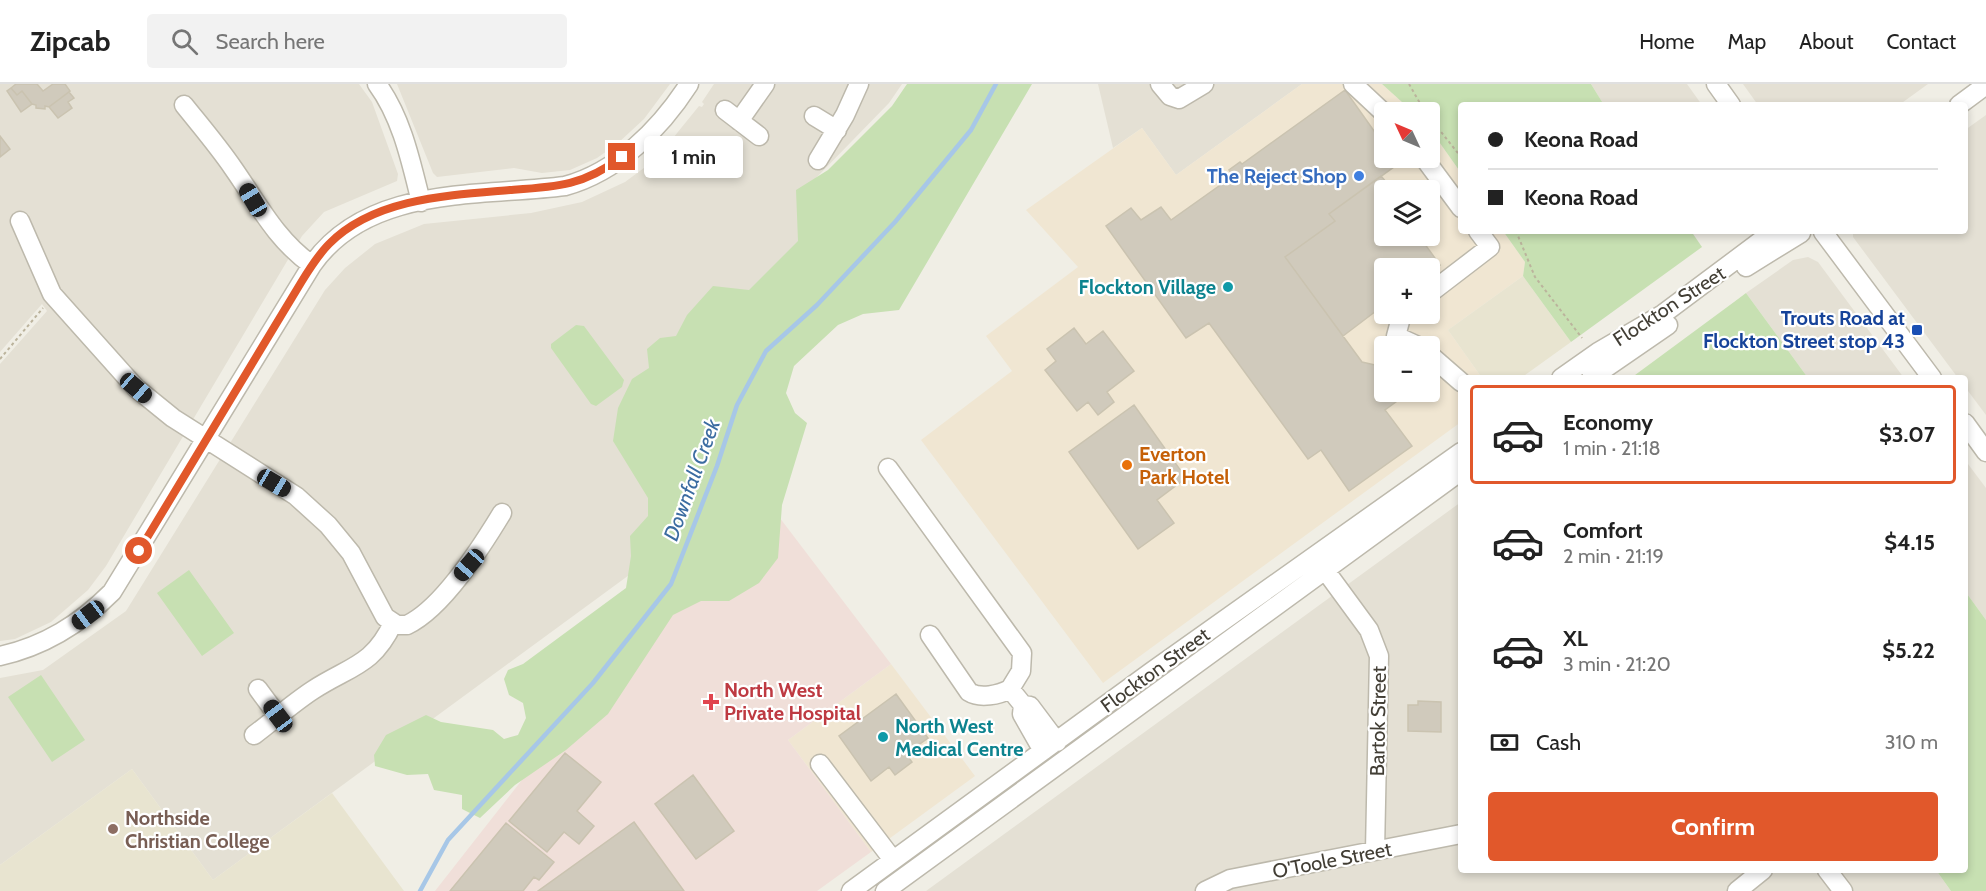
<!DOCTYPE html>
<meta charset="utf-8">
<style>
body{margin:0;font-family:Cabin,sans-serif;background:#f2f2f2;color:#222;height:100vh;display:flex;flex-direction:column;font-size:22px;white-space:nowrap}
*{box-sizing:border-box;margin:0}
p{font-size:20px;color:#767676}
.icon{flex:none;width:33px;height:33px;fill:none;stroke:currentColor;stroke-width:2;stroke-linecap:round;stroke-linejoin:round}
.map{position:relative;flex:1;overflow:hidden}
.drawer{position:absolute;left:1458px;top:291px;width:510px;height:498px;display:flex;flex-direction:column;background:#fff;border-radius:6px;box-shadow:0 3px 9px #0003}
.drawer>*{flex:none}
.top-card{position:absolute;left:1458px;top:18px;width:510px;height:132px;border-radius:6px;box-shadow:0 3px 9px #0003;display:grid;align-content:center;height:132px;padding:0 30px;background:#fff}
.needle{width:39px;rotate:314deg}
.tools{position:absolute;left:1374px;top:18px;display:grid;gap:12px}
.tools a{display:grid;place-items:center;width:66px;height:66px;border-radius:6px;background:#fff;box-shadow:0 3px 9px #0003;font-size:30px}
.end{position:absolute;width:27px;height:27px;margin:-14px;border:8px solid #e1582b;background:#fff;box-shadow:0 0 0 3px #fff}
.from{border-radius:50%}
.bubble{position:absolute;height:42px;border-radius:6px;background:#fff;box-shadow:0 3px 9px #0003;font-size:20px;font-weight:700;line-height:42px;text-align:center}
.car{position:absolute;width:18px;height:36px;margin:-18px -9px;border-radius:8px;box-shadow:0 0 4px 2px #0007;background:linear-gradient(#222 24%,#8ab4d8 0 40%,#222 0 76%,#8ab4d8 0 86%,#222 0)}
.top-card b{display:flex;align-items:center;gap:21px;height:57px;font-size:22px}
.top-card b+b{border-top:2px solid #e0e0e0}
.top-card i{width:15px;height:15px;background:#222}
ul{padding:10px 0 0;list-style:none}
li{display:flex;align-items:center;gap:18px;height:99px;margin:0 12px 9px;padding:0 18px;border:3px solid transparent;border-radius:6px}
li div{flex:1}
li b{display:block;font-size:22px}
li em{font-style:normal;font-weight:700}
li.on{border-color:#e1582b}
li>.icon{width:54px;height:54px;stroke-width:1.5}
.pay{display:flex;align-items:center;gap:15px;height:66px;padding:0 30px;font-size:22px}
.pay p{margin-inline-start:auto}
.cta{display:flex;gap:12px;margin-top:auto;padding:12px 30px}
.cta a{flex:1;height:69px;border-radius:6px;background:#e1582b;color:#fff;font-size:24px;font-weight:700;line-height:69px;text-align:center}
header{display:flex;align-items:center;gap:36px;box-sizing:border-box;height:84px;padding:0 30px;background:#fff;border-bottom:2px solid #e0e0e0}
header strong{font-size:28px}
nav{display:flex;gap:33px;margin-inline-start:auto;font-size:21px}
.search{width:420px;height:54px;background:#f2f2f2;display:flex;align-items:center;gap:15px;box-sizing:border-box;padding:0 21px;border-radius:6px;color:#767676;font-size:22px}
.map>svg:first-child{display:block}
.residential{fill:#e4e0d4}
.commercial{fill:#f0e6d2;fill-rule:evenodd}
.education{fill:#e8e4d0}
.medical{fill:#f0dfd9}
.green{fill:#c7e0b2}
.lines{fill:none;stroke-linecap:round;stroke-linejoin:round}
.stream{stroke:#a7c7e7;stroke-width:4.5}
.building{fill:#d0cabc;stroke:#cac3b0;stroke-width:1.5}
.minor-casing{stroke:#bdb9ac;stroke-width:21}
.path{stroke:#bbb39c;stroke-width:2;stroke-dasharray:3 3;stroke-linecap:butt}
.minor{stroke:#fff;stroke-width:18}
.route{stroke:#e1582b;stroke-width:8}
.shop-dot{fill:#3f7fe0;stroke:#fff;stroke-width:2}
.culture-dot{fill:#0f9aa8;stroke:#fff;stroke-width:2}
.transit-dot{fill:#1a4fb4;stroke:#fff;stroke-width:2}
.food-dot{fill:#e8710a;stroke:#fff;stroke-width:2}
.health-dot{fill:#e0444e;stroke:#fff;stroke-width:2}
.education-dot{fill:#8d6e63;stroke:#fff;stroke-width:2}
.labels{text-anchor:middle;stroke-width:4.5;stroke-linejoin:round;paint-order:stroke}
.shop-label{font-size:20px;font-weight:bold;fill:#366cbe;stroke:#fff;text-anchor:end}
.culture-label{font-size:20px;font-weight:bold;fill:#0d838f;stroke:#fff;text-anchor:end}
.street-label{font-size:20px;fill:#423e35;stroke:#fff}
.transit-label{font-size:20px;font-weight:bold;fill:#164399;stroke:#fff;text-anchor:end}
.food-label{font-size:20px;font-weight:bold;fill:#c56008;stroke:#fff;text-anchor:start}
.health-label{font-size:20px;font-weight:bold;fill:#be3a42;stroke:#fff;text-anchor:start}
.education-label{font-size:20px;font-weight:bold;fill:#785e54;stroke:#fff;text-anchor:start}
.water-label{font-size:21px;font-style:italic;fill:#3b6ca1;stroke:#fff}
</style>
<header>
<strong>Zipcab</strong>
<div class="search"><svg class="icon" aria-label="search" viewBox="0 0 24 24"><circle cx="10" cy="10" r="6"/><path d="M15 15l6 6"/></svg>Search here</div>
<nav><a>Home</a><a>Map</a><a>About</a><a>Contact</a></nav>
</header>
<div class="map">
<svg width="1986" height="807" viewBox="0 0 1986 807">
<rect width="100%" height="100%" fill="#f0eee5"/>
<!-- residential -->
<path class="residential" d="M0 0H359L372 18 398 90 397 97 324 128 302 152 106 482 88 506 51 538 15 555 0 557V280L47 227 42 220 0 268Z
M397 0H670L644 35 617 60 597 74 570 86 542 89 514 84 437 93 433 89Z
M714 0H902L889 19 815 95 851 120 681 453 213 796 132 685 0 781V594L43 586 126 527 325 206 345 184 375 160 424 140 531 129 582 118 625 98 656 75 699 22 702 23 704 20 702 18Z
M1098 0H1302L1176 91 1142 44 1113 64Z
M1591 0H1687L1702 21H1604Z
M1743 0H1928L1899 21H1758Z
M1986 31V331L1965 303V294H1958L1853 153V147H1965V46Z
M1808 173 1818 178 1904 294H1808L1746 209 1793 176Z
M1965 376 1986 404V536L1965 507Z
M1461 418V786H1936L1951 807H926Z"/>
<!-- commercial -->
<path class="commercial" d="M1302 0H1382L1413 28H1384V74H1430V45L1461 89V147H1503L1525 178 1523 192 1448 246 1482 294H1461V338L1103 599 921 356 1012 287 986 252 1078 183 1026 126 1142 44 1176 91ZM1384 106H1430V152H1384ZM1384 184H1430V230H1384ZM1384 262H1430V308H1384Z
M891 580 975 692 871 768 788 656Z"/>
<!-- education -->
<path class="education" d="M1523 192 1571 258 1521 294H1482L1448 246Z
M132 685 213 796 332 709 404 807H0V781Z"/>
<!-- medical -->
<path class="medical" d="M754 400 891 580 788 656 871 768 817 807H435Z"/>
<!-- green -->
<path class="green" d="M907 0H1032L899 226 863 230 838 241 794 282 786 309 795 329 807 339 782 421 778 474 759 499 729 517H701L673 531 608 630 566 666 515 701 480 734 462 725V711L434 706 428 690 407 691 375 682 374 671 386 651 426 631 441 638 493 646 504 655 518 651 526 634 523 619 509 611 504 595 508 586 523 580 626 504 631 472 630 452 648 432V414L613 357 618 324 632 295 649 284 647 265 660 254 676 252 687 231 713 202 749 206 798 157 796 106 828 86 892 22Z
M1382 0H1591L1604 21H1461V89L1430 45V28H1413Z
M1503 147H1691L1702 163 1571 258 1523 192 1525 178Z
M1746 209 1808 294H1631L1734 218Z
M576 241 584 242 624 296 622 303 596 322 591 320 551 264V260Z
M189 486 234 549 202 572 157 509Z
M1965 507 1986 536V807H1951L1936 786H1965Z
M41 591 85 656 52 678 8 613Z"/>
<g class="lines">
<!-- stream -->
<path class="stream" d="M420 807 448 756 593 599 671 500 717 382 737 321 766 267 817 221 895 138 971 46 996 0"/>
</g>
<!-- building -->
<path class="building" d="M16 0H37L43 7 53 0H65L70 7 49 23 45 22V25L36 24V21L32 20 22 7 17 11 11 4Z
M11 4 17 11 22 7 32 20 21 28 7 7Z
M1345 6 1384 61V74H1393L1398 80 1329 130 1335 137 1285 173 1362 278 1384 283V308H1398L1397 317 1385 326 1412 362 1349 407 1321 366 1308 375 1209 239 1186 254 1106 142 1131 124 1141 136 1161 123 1171 136 1233 92 1229 86 1240 78 1242 80Z
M69 8 74 14 68 18 72 24 58 34 49 23Z
M0 52 10 65 0 73Z
M1381 92 1387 99 1382 102 1386 106 1384 152H1419L1440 181 1430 188V184H1384V221L1343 252 1285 173 1335 137 1329 130Z
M1074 244 1086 260 1103 247 1134 287 1107 308 1114 318 1098 331 1088 318 1077 327 1045 286 1056 277 1047 265Z
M1134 321 1186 394 1157 416 1174 439 1138 465 1069 368Z
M896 610 928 654 906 670 912 678 895 691 889 683 871 697 839 652Z
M1418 617 1441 618V648L1408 647V621H1418Z
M565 669 601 698 577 727 594 742 579 760 564 748 547 768 509 737Z
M693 691 734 747 696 775 655 720Z
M634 738 684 807H538Z
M506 739 554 778 539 796 534 793 523 807H450Z"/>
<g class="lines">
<!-- minor casing -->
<g class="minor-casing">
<path id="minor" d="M377 0C402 34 411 78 421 118
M1160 0 1170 12 1179 15 1204 0
M1353 0 1384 29
M1716 0 1731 21
M184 21C200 41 218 62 233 84 257 118 276 156 312 181
M1959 21 1986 1
M725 26 759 52
M814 32 837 46
M739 37 765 0
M1424 74 1461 124
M818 76 845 31 859 0
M20 137 52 210 136 304 173 334 296 412 328 441 351 469 385 533 397 541H407C443 524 482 462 502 429
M1823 148 1932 294
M1746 183 1801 149
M1430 209 1490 163 1478 147
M1402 230 1396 252 1418 262
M1430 271 1461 298
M1561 294 1598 268 1663 230 1774 147
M1591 294 1668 241
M1965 339 1986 368
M888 384 1022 569 1021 587 1010 605
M1325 486 1369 546 1379 572 1375 767
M930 551 969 608C980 615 999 611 1010 605L1023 621
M0 572C45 562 80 540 112 508L312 181C368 101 479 113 565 102 617 88 660 45 689 0
M258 605 278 632
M254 651C274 636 293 619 313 606 350 582 373 582 393 539
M1043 667 1022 630 1023 621 1030 622 1057 658
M820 680 893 776
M1827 786 1843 807
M851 807 1151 588 1461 368
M885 807 1461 387
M1205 807 1230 795 1461 750
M1737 807 1763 786"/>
</g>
<!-- path -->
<path class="path" d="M1409 0 1425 28
M1430 34 1461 73
M1516 147 1535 193 1582 254
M0 275 43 224"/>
<!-- minor -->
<use href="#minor" class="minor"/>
</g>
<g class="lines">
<!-- route -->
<path class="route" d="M139 467 302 197C310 184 318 171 329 160 374 114 450 111 510 106 556 103 583 102 622 73"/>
</g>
<!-- markers -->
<circle class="shop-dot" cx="1359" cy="92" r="6"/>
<g class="culture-dot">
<circle cx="1228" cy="203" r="6"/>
<circle cx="883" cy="653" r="6"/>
</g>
<rect class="transit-dot" x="1911" y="240" width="12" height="12" rx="3"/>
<circle class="food-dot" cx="1127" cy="381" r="6"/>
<path class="health-dot" d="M708 609h6v6h6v6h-6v6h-6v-6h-6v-6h6z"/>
<circle class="education-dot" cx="113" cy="745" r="6"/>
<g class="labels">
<!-- shop labels -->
<g class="shop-label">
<text x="1347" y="99">The Reject Shop</text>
</g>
<!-- culture labels -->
<g class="culture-label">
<text x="1216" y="210">Flockton Village</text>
<text x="895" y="649" text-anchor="start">North West<tspan x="895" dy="23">Medical Centre</tspan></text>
</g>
<!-- street labels -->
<g class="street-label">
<text transform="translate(1669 222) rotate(-33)" y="7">Flockton Street</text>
<text transform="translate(1155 586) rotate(-36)" y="7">Flockton Street</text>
<text transform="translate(1378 637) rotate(-89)" y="7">Bartok Street</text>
<text transform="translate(1332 776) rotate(-11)" y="7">O'Toole Street</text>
</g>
<!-- transit labels -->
<g class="transit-label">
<text x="1905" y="241">Trouts Road at<tspan x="1905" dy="23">Flockton Street stop 43</tspan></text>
</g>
<!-- food labels -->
<g class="food-label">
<text x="1139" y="377">Everton<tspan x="1139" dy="23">Park Hotel</tspan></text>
</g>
<!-- health labels -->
<g class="health-label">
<text x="724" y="613">North West<tspan x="724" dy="23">Private Hospital</tspan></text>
</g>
<!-- education labels -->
<g class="education-label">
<text x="125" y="741">Northside<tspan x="125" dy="23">Christian College</tspan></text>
</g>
<!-- water labels -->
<g class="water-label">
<text transform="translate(692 396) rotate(-70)" y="7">Downfall Creek</text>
</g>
</g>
</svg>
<div class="tools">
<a><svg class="needle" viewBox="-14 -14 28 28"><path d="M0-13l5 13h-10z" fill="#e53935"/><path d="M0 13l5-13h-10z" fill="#767676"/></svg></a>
<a><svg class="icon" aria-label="layers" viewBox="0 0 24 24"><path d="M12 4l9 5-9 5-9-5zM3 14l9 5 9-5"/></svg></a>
<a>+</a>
<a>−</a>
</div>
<i class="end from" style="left:139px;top:467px"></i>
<i class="end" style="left:622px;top:73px"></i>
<div class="bubble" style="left:644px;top:52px;width:99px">1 min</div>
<i class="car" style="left:253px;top:116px;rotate:329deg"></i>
<i class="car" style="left:136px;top:304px;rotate:131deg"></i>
<i class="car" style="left:274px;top:399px;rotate:121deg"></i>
<i class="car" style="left:469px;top:481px;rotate:221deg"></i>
<i class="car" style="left:88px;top:531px;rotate:233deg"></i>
<i class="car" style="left:278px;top:632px;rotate:323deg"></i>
<div class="top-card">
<b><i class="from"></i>Keona Road</b>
<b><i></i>Keona Road</b>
</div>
<section class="drawer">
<ul>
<li class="on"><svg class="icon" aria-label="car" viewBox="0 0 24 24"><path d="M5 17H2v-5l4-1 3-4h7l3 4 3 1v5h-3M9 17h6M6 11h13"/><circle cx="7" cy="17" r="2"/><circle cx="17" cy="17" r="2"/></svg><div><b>Economy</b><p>1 min · 21:18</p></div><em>$3.07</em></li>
<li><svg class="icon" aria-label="car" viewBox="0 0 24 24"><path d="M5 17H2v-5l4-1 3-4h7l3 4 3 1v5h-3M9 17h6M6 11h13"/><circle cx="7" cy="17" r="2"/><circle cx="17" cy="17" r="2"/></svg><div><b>Comfort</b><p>2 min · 21:19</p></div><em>$4.15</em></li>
<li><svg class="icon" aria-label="car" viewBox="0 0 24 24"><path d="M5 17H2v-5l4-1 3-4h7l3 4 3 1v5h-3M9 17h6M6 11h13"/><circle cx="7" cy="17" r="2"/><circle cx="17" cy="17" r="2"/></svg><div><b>XL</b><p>3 min · 21:20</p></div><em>$5.22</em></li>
</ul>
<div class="pay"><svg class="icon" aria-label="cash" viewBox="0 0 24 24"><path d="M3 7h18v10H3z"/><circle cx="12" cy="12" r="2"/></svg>Cash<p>310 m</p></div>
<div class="cta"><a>Confirm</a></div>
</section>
</div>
